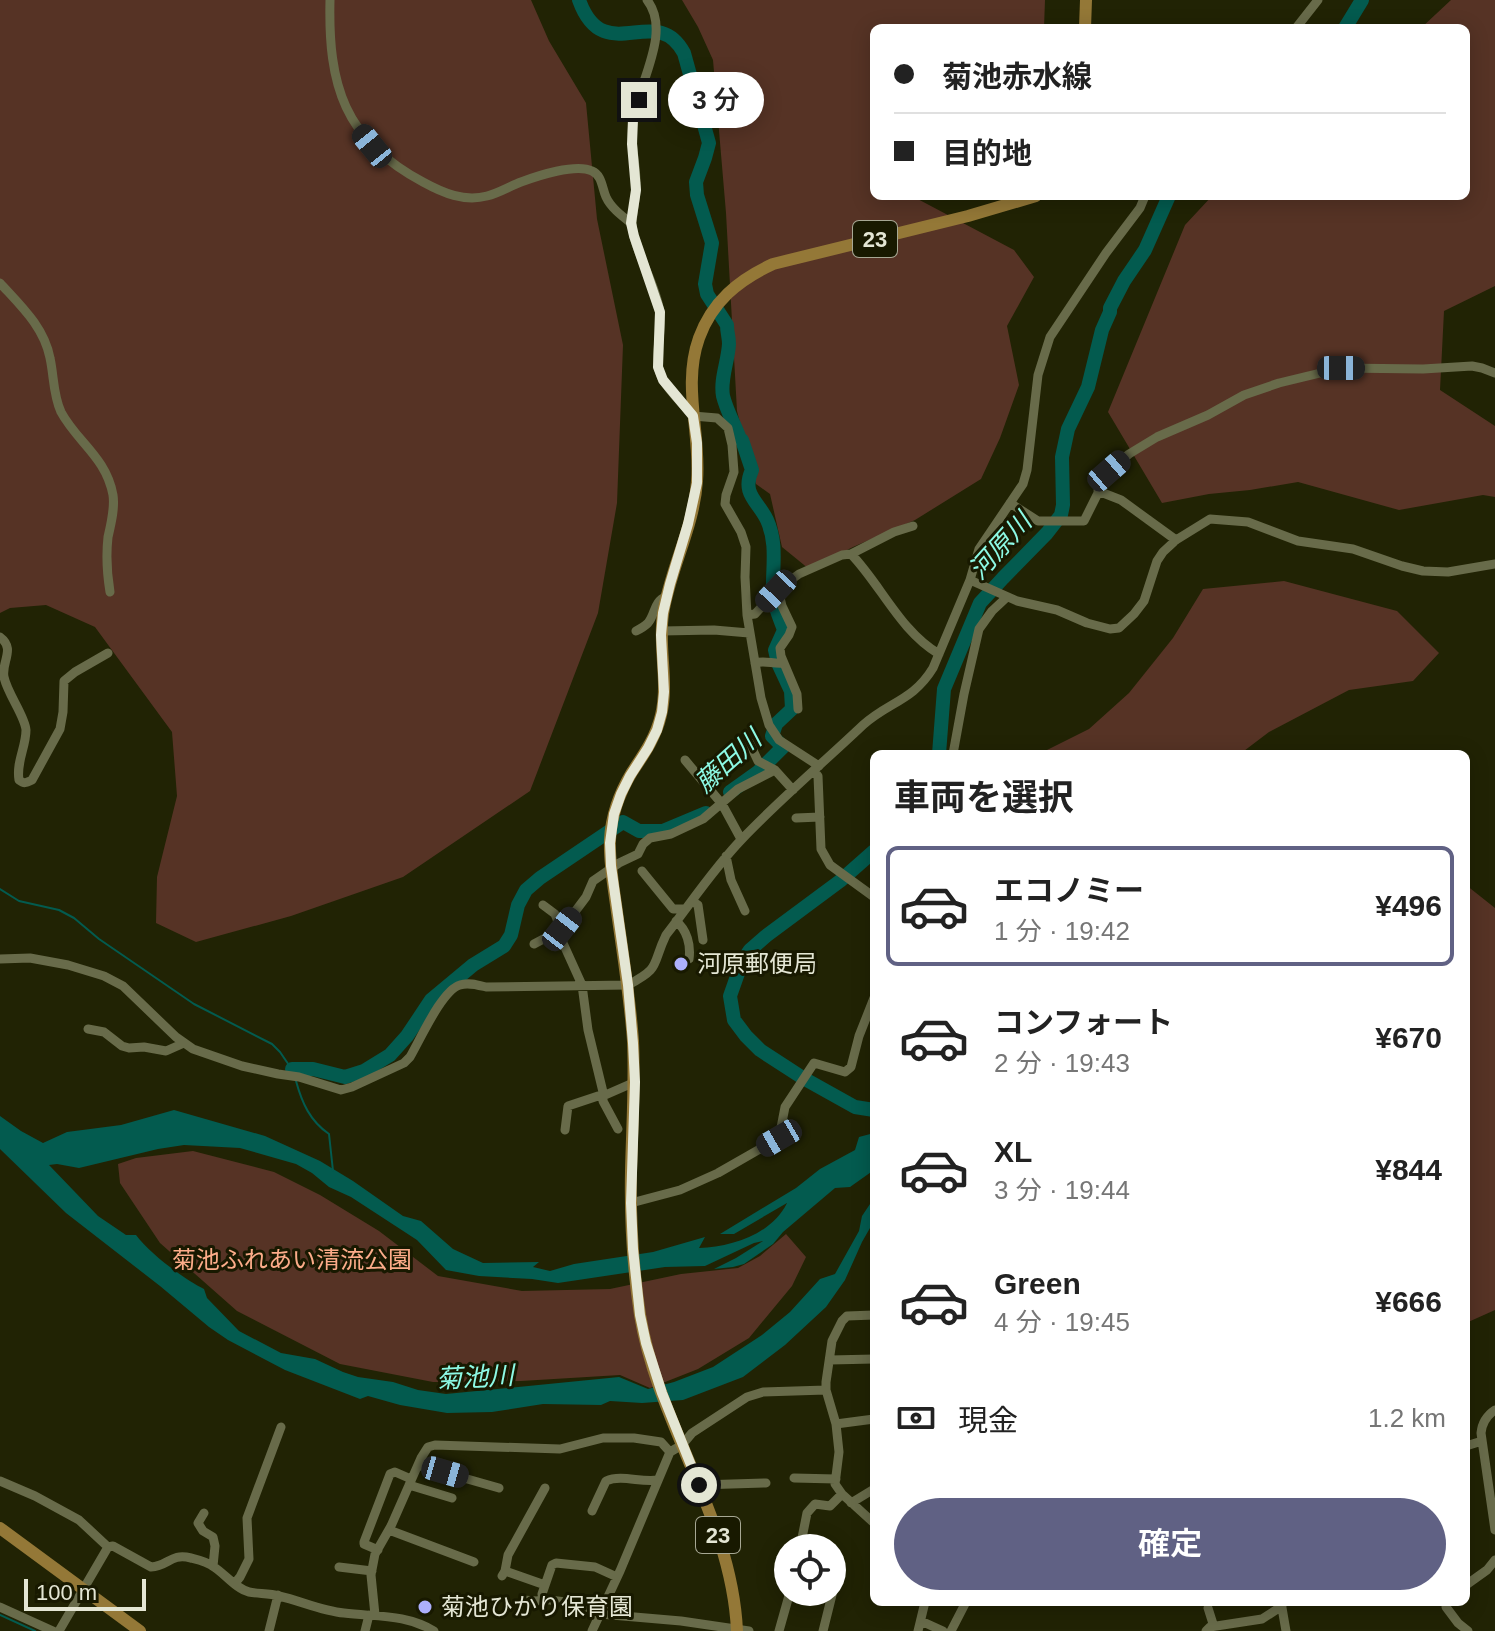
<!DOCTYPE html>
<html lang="ja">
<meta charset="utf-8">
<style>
body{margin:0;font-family:Helvetica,"Noto Sans JP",sans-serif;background:#f2f2f2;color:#222;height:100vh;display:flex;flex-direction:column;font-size:30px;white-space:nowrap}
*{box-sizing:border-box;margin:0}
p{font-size:26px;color:#767676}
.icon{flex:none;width:44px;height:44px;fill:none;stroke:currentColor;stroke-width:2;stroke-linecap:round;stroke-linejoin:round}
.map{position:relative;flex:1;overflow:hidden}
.panel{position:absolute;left:870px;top:750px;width:600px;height:856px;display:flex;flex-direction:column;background:#fff;border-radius:12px;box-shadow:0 4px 20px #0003}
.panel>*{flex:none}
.hud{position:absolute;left:870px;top:24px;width:600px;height:176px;border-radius:12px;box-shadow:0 4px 20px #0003;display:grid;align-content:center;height:176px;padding:0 24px;background:#fff}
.buttons{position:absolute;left:774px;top:1534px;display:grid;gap:16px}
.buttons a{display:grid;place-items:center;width:72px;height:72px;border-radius:50%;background:#fff;box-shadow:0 4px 20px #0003;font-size:40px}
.scale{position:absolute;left:24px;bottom:20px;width:122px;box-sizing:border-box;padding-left:8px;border:4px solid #e4e6d4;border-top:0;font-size:22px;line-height:28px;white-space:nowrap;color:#e4e6d4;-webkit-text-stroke:6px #181900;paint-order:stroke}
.end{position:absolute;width:36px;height:36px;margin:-18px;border:10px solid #e4e6d4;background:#111;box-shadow:0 0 0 4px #111}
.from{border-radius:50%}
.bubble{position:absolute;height:56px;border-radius:28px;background:#fff;box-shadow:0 4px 20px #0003;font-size:26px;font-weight:600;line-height:56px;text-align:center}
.car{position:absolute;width:24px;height:48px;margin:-24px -12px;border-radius:10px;box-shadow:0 0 6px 2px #0007;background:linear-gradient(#222 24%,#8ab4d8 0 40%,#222 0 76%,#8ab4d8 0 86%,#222 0)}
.hud b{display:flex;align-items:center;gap:28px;height:76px;font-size:30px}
.hud b+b{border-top:2px solid #e0e0e0}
.hud i{width:20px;height:20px;background:#222}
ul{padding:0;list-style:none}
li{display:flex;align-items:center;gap:24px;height:120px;margin:0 16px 12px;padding:0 8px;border:4px solid transparent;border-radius:12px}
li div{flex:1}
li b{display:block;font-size:30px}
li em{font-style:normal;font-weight:600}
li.active{border-color:#606184}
li>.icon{width:72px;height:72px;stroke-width:1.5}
h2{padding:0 24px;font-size:36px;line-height:96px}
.pay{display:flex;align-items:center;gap:20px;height:88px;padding:0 24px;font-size:30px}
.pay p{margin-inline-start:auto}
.action{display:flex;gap:16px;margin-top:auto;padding:16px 24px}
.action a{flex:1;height:92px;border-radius:48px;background:#606184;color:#fff;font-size:32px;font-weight:600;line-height:92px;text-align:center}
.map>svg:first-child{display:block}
.green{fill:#563325}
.water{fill:#035b4f}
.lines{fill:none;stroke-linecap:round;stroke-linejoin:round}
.stream{stroke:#035b4f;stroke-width:2}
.river{stroke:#035b4f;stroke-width:14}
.minor{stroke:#686b4a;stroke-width:9}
.major{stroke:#947837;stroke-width:12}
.route{stroke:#e4e6d4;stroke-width:10}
.poi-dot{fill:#acaffb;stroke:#181900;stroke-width:3}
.labels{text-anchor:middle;stroke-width:6;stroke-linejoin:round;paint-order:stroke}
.shield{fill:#181900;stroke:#a7a894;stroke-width:2}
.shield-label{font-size:22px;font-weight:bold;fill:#e4e6d4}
.poi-label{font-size:24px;fill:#e4e6d4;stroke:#181900;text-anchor:start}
.park-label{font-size:24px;fill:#fcac89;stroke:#181900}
.water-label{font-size:26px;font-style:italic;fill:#8dfae5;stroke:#181900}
</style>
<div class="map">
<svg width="1495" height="1631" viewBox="0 0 1495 1631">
<rect width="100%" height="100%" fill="#212304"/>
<!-- green -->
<path class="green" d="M0 0H531L549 41 586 103 597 219 623 345 617 503 598 613 530 791 403 877 291 916 196 942 156 923 157 877 177 796 172 732 95 627 46 605 10 608 0 613Z
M682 0H1045L1044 28H874V196H912L1014 250 1034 277 1007 326 1019 385 1000 438 981 479 915 520 853 547 809 569 782 547 770 494 756 484 737 411 726 213 713 60 698 27Z
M1451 0H1495V286L1444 311 1440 390 1495 426V497L1483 495 1399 510 1298 482 1250 490 1209 494 1162 503 1108 412 1185 225 1212 196H1466V28H1421Z
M1284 581 1397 611 1439 653 1413 681 1349 690 1269 732 1240 754H1039L1089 729 1129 693 1173 638 1203 589Z
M1466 885 1495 908V1310L1466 1323Z
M193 1151 274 1172 320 1195 379 1231 438 1276 522 1291 610 1289 681 1274 738 1268 760 1256 786 1234 806 1257 792 1286 749 1338 698 1369 650 1388 620 1375 521 1381 433 1382 340 1364 237 1311 160 1243 120 1183 118 1164 136 1158Z"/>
<!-- water -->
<path class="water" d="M174 1110 265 1136 320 1161 353 1181 403 1216 421 1221 453 1249 483 1263 539 1262 533 1267 550 1271 574 1264 653 1252 705 1237 699 1248C732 1247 772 1234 787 1203L734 1234H720L796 1188 820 1169 855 1150 859 1137 874 1133V1170L850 1187 835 1188 783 1232 773 1244 744 1264 733 1267 714 1269 736 1258 763 1241 754 1243 705 1266 665 1267 558 1283 532 1279 479 1276 446 1270 417 1240 351 1197 329 1187 312 1173 296 1164 240 1148 184 1145 158 1149 79 1168 57 1164 49 1165 98 1216 126 1235H136C149 1253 184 1279 204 1289L207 1298 239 1331 281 1353 315 1359 343 1372 358 1377 393 1382 418 1390 446 1394 619 1377 648 1389 674 1382 713 1367 762 1335 790 1312 820 1279 835 1274 859 1231 862 1216 874 1198V1221L862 1242 845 1280 826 1307 785 1345 743 1377 683 1400 642 1403 610 1401 601 1405 543 1404 492 1412 447 1413 400 1405 368 1396 360 1399 285 1370 228 1340 209 1327 160 1286 66 1213 0 1149V1116L21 1131 43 1143 67 1132 121 1125Z"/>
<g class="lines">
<!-- stream -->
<path class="stream" d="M0 889 19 901 59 910 74 918 99 939 194 1004 272 1044 280 1052 293 1071
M296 1081C302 1103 310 1121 329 1134L333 1171
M0 1615 35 1631"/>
<!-- river -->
<path class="river" d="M579 0C604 70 656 0 684 53L709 143 705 158 696 182 697 195 712 243 705 284 707 294 727 325C727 332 729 337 729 344 728 362 720 379 723 396 727 412 735 425 740 439L742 440 752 470C741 494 758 501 767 520 778 544 772 569 773 594 774 606 780 619 784 630L775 650 778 663 791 691 792 709 776 724 772 736 783 747 758 772 730 792
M1345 28 1362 0
M939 754 944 689 980 603 1003 578 1047 533 1061 515 1063 505 1062 457 1068 429 1088 387 1102 330 1110 312V308L1124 281 1145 250 1169 196
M874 851 840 881 766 936 750 950 742 962 730 996 734 1020 746 1036 760 1050 803 1078 855 1107 874 1110
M292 1069H313L345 1077 364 1071 390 1055 407 1036 431 1000 473 965 504 946 511 935 518 905 526 890 540 878 623 822 639 831H663L706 813"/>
<!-- minor -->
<path class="minor" d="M330 0C328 85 344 140 423 182 443 193 464 202 487 196 499 193 510 186 521 182 537 176 576 163 592 171 602 175 602 188 606 197 611 208 622 216 631 223
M647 0C673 33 636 87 633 122 630 143 636 163 636 183 637 202 629 218 634 237 641 263 656 286 660 312 663 333 652 359 662 378 669 392 683 404 693 416L717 418 728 428 732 445 734 472 726 495 725 504 741 532 746 547 745 577 747 615 761 698 769 725 779 740 819 766
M1296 28 1318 0
M0 283C21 306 44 327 50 358 54 376 53 395 61 412 77 442 106 457 113 495 115 508 111 524 108 537 106 555 107 574 110 592
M1098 491 1121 500 1176 540
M1010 503 1038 521H1084L1109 471 1129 454 1157 437 1208 415 1244 395 1279 383 1341 368 1423 369 1472 366 1482 368 1495 373
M851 554C881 585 900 631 939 654
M970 580 1017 601 1057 610 1087 623 1110 629 1119 628 1134 614 1144 601 1157 561 1163 552 1176 540 1210 519 1248 522 1298 541 1353 549 1402 566 1423 571 1448 572 1495 564
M778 589 782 606 792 627 789 635 780 648 781 656 797 694 798 709
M747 615 755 614 776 591 799 574 842 555 851 554 894 532 913 526
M636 631C640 629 645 626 648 623 656 613 653 602 667 596
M662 631 714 630 749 633
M0 637C16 649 1 662 4 677 7 693 25 716 26 730 26 747 16 762 19 780 24 784 26 783 32 780L60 729 63 712 64 681 75 672 108 653
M755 663C764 660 773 664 783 663
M749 742 758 761 775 770
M953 754 964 694 979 629 992 611 1007 597
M685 760 722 804 741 839
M814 771 818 776 821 849 830 865 874 897
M796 818 820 817
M726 856 731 880 745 911
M642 871 673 909H685
M692 901 698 905 703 940
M543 905 555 914 558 922V932L582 985 588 1030 603 1092V1101L618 1129
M676 921C687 930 691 945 689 959
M534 944 562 929 586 897 593 881 619 863 638 854 643 844 650 838 671 834 703 819 738 789 775 770 793 790
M0 959 30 958 68 965 104 976 123 986 176 1037 193 1049 242 1066 278 1074 299 1077 341 1090 352 1087 404 1063 410 1057C420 1040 442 990 460 985 468 982 478 985 486 987L628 985C662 967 651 966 666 935 691 903 714 868 742 839 780 799 823 763 863 725 888 702 913 701 933 668L970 580 979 549 1023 484 1027 470 1038 375 1050 337 1106 253 1140 208 1145 196
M88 1029 104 1032 122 1046 129 1048 144 1047 166 1051 184 1043
M565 1130 568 1106 598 1096H603L635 1082
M631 1203 680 1190 718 1173 779 1138 785 1107 814 1063 845 1072 851 1067 859 1036 874 998
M874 1315 847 1316 842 1321 832 1341 826 1382V1390L836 1424 839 1452 835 1484 842 1494 874 1523
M830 1360 874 1359
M1495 1410C1486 1416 1482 1423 1481 1433L1495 1530
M836 1424 874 1419
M1466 1446 1482 1441
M418 1465 499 1488
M794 1478 836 1479
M0 1481 35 1496 79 1520 108 1547 113 1546 151 1567C169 1566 170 1553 191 1558 199 1560 208 1562 214 1567 225 1574 236 1589 249 1592 258 1594 269 1593 279 1596 301 1601 322 1611 344 1613 376 1617 406 1614 434 1631
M409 1485 452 1498
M699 1485 766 1483
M851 1503 874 1489
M592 1511 606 1481C622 1474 641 1483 658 1480
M204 1513 198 1523 203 1531 213 1537 215 1546 213 1566
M389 1530 474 1562
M802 1538 807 1513 815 1504 830 1506 842 1494
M378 1550 364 1544V1542L390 1474 395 1472 411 1479
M339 1567 372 1571
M505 1571 545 1585
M502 1576 505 1571 508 1555 545 1488
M617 1577 595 1567 556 1563 552 1565 542 1594 543 1599C561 1602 585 1602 600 1614L681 1621 749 1631
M235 1583 240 1577 249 1559 247 1518 281 1427
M1466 1585 1487 1570 1495 1560
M523 1600 537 1601 543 1599
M1281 1602 1286 1631
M1447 1602 1446 1607 1458 1623 1468 1631
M0 1607 53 1631
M1208 1608 1214 1627
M375 1615 371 1575 375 1554 391 1526 421 1458 428 1447 435 1445 560 1449 603 1438H634L661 1442 670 1452
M921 1621 943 1631
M59 1631 108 1547
M269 1631 278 1595
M365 1631 369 1615
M592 1631 620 1571 670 1452 682 1445 692 1433 747 1397 763 1392 826 1390
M779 1631 790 1592
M823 1631 835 1583H832
M918 1631 925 1602
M951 1631 966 1602
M1206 1631 1210 1627 1262 1619 1282 1606"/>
<!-- major -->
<path class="major" d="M1085 28 1086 0
M0 1528 140 1631
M737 1631C732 1518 658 1425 640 1315 633 1268 630 1219 631 1171 632 1127 635 1085 633 1041 630 998 623 955 617 912 614 889 609 864 610 840 611 817 620 792 632 772 644 754 656 737 661 715 669 682 658 647 663 614 670 569 694 527 697 481 701 433 682 386 699 338 712 302 738 280 773 264L968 216 1036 196"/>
</g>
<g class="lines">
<!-- route -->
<path class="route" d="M639 100 633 119 632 144 636 190 631 223 634 236 660 312 658 367 663 380 693 416 697 443V483L688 524 670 584 663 613 661 635 664 692 662 712 657 730 648 748 630 776 621 794 614 814 610 843 611 866 628 985 633 1043 635 1082 631 1203 633 1249 640 1315 646 1343 662 1393 699 1485"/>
</g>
<!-- markers -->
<g class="poi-dot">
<circle cx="681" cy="964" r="8"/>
<circle cx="425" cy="1607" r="8"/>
</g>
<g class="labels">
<!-- shield labels -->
<g class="shield">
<rect x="853" y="221" width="44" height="36" rx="6"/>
<rect x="696" y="1517" width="44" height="36" rx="6"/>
</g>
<g class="shield-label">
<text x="875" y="247">23</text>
<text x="718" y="1543">23</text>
</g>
<!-- poi labels -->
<g class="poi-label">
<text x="697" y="972">河原郵便局</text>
<text x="441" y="1615">菊池ひかり保育園</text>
</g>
<!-- park labels -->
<g class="park-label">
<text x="292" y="1268">菊池ふれあい清流公園</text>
</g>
<!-- water labels -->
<g class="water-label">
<text transform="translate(1000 546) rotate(-48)" y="9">河原川</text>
<text transform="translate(728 761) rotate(-42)" y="9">藤田川</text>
<text transform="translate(475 1377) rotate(-3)" y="9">菊池川</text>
</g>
</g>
</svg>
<div class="buttons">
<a><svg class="icon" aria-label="locate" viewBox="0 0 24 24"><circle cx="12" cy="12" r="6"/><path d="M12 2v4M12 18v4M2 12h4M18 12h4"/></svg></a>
</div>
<div class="scale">100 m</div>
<i class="end from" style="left:699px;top:1485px"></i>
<i class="end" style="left:639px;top:100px"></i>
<div class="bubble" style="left:668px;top:72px;width:96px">3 分</div>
<i class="car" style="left:372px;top:146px;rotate:321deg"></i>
<i class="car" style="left:1341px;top:368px;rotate:90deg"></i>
<i class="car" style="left:1109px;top:471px;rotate:49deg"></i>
<i class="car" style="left:776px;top:591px;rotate:223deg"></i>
<i class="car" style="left:562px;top:929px;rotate:38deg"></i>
<i class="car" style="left:779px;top:1138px;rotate:240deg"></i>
<i class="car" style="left:445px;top:1472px;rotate:106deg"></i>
<div class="hud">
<b><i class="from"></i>菊池赤水線</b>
<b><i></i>目的地</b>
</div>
<section class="panel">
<h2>車両を選択</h2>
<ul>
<li class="active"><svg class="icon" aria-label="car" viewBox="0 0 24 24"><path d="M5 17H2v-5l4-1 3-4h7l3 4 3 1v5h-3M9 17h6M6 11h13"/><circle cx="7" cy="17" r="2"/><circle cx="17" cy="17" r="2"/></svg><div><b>エコノミー</b><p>1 分 · 19:42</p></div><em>¥496</em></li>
<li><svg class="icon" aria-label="car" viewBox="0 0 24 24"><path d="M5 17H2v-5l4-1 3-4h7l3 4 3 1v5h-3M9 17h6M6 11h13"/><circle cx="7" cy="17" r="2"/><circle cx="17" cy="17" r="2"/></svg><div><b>コンフォート</b><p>2 分 · 19:43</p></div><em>¥670</em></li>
<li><svg class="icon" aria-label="car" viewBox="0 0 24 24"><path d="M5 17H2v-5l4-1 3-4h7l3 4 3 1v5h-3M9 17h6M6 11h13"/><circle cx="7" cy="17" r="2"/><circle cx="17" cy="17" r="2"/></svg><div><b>XL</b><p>3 分 · 19:44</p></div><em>¥844</em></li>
<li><svg class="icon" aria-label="car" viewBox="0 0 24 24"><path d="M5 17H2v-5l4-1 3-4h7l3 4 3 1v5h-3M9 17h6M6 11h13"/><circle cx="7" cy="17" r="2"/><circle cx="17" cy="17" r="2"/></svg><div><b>Green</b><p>4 分 · 19:45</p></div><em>¥666</em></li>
</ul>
<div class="pay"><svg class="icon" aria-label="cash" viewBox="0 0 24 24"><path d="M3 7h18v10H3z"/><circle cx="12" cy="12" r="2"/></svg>現金<p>1.2 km</p></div>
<div class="action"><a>確定</a></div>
</section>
</div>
